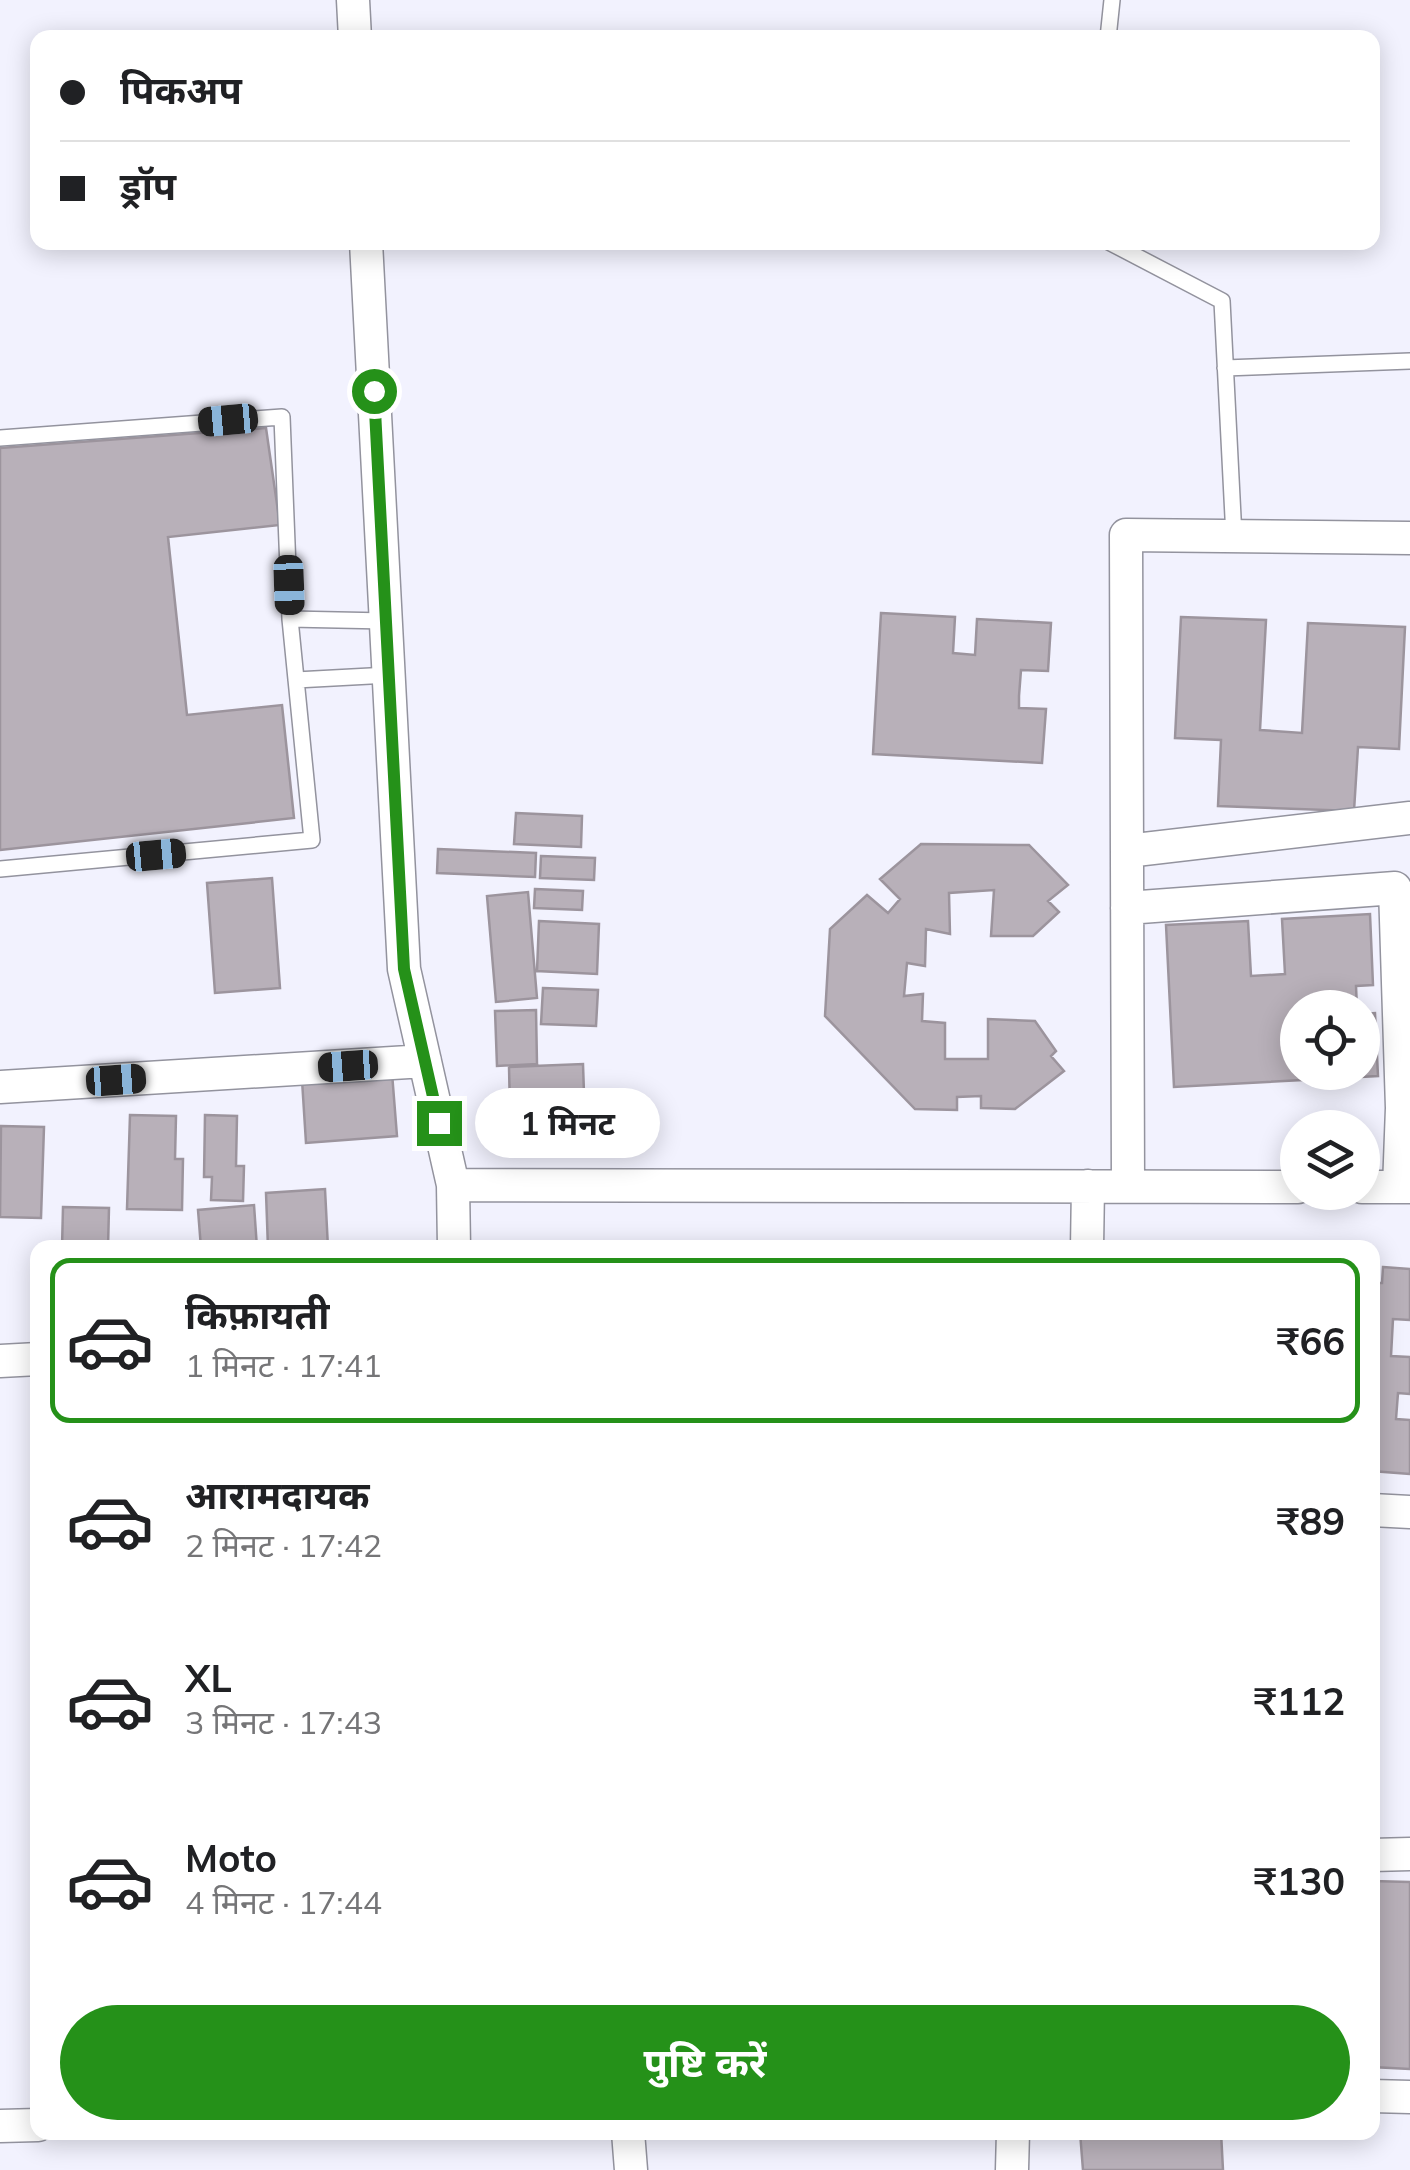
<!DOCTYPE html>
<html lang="hi">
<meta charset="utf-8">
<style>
body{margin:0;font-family:Mulish,"Noto Sans Devanagari",sans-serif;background:#f2f2f2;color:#202124;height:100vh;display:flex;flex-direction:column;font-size:38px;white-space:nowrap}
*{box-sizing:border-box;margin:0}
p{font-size:32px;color:#757577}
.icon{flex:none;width:55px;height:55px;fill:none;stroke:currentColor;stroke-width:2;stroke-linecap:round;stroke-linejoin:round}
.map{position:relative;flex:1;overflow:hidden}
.drawer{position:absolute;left:30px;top:1240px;width:1350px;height:900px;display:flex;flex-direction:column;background:#fff;border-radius:20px;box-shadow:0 5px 25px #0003}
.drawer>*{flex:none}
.banner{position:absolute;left:30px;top:30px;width:1350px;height:220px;border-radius:20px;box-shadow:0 5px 25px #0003;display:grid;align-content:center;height:220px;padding:0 30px;background:#fff}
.fabs{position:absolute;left:1280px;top:990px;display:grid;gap:20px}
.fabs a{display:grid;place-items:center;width:100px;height:100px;border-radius:50%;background:#fff;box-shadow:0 5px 25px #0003;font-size:50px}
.end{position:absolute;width:45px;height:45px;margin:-22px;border:12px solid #259119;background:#fff;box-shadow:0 0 0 5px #fff}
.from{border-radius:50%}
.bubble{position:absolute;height:70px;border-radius:35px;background:#fff;box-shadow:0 5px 25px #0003;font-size:32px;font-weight:700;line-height:70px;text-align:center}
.car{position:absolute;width:30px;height:60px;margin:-30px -15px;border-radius:12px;box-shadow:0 0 8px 2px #0007;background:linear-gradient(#222 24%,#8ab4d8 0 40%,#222 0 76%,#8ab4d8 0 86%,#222 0)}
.banner b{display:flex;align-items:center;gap:35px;height:95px;font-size:38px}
.banner b+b{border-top:2px solid #e0e0e0}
.banner i{width:25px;height:25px;background:#202124}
ul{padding:18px 0 0;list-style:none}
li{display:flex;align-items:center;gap:30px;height:165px;margin:0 20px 15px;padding:0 10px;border:5px solid transparent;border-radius:20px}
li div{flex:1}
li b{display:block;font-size:38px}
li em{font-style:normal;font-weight:700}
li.current{border-color:#259119}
li>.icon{width:90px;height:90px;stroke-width:1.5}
.action{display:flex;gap:20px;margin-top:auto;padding:20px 30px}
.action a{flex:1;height:115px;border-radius:60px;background:#259119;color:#fff;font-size:40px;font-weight:700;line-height:115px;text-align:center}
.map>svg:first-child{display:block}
.building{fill:#b8b0b9;stroke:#9c949d;stroke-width:2.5}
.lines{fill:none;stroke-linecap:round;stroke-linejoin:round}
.lane-casing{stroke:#93939e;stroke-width:18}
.street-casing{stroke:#93939e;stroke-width:35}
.lane{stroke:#fff;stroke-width:15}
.street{stroke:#fff;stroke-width:32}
.route{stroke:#259119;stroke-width:12}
</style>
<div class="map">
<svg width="1410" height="2170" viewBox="0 0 1410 2170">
<rect width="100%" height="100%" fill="#f2f2fe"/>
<!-- building -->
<path class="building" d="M266 428 280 525 168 537 187 715 282 705 294 818 0 850V448Z
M881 613 955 617 953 653 975 655 977 619 1051 623 1048 671 1021 670 1019 696V708L1046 709 1042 763 873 754Z
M1181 617 1266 620 1260 730 1302 733 1308 623 1405 627 1399 749 1358 747 1354 811 1218 806 1221 740 1175 738Z
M516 813 582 816 581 847 514 844Z
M921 844 1029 845 1068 885 1048 901 1059 912 1033 936H991L994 890 949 893 950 934 926 929 925 966 907 963 904 996 923 994 922 1021 945 1023V1059H988V1019L1035 1021 1056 1051 1051 1056 1064 1071 1015 1109 981 1108V1096L957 1097V1110L915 1109 825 1016 830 929 867 895 888 913 900 899 880 879Z
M438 849 536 853 535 877 437 873Z
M541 856 595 858 594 880 540 878Z
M272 878 280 988 215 993 207 883Z
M535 889 583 891 582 910 534 908Z
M528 892 537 998 496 1002 487 896Z
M1370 914 1373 985 1356 986 1357 1008H1298V1072H1362V1014L1375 1013 1378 1076 1174 1087 1166 925 1248 921 1251 976 1285 974 1282 919Z
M539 921 599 924 597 974 537 971Z
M543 988 598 990 596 1026 541 1024Z
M536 1010 537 1064 497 1066 495 1011Z
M583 1064 586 1152 511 1154 509 1067Z
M392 1073 397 1136 306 1143 302 1080Z
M130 1115 176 1116 175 1159H183L182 1210 127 1209Z
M205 1115 237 1116 236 1166H244L243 1201 211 1200 212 1177H204Z
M1 1126 44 1127 41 1218 0 1217Z
M325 1189 328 1248H268L266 1193Z
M254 1205 257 1248H201L198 1210Z
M63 1207 109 1208 108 1248H62Z
M1383 1267 1410 1269V1320L1393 1319 1391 1356 1410 1357V1394L1398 1393 1396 1419 1410 1420V1474L1372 1471V1283H1382Z
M1372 1881 1410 1882V2069L1372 2067Z
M1080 2132H1221L1223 2170H1083Z"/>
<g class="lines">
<!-- lane casing -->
<g class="lane-casing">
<path id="lane" d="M1108 38 1112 0
M1109 242 1222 301 1234 537
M1225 368 1410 361
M0 438 282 417 290 619 312 840 0 869
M290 619 386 621
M296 680 389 675"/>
</g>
<!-- street casing -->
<g class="street-casing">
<path id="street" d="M353 0 355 38
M366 242 404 969 453 1185 454 1248
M1127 851 1410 818
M1127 908 1395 888 1402 1108 1399 1187
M0 1087 425 1061
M453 1185 1298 1187
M1128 1186 1126 535 1410 538
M1362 1187H1410
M1087 1248 1088 1186
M0 1361 38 1359
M1372 1510 1410 1512
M1372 1855 1410 1854
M1372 2096 1410 2097
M0 2126 38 2125
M628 2132 631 2170
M1012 2170 1013 2132"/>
</g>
<!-- lane -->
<use href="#lane" class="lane"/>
<!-- street -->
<use href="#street" class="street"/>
</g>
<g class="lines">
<!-- route -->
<path class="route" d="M374 391 404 969 439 1123"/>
</g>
</svg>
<div class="fabs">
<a><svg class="icon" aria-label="locate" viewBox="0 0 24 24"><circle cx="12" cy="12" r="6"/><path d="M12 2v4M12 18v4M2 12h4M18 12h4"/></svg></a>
<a><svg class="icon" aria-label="layers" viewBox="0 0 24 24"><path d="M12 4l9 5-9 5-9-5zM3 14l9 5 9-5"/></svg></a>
</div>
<i class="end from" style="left:374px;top:391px"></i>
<i class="end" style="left:439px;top:1123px"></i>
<div class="bubble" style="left:475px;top:1088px;width:185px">1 मिनट</div>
<i class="car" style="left:228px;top:420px;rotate:265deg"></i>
<i class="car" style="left:289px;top:585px;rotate:178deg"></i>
<i class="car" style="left:156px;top:855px;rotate:85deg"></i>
<i class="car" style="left:348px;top:1066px;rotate:266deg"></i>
<i class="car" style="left:116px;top:1080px;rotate:86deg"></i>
<div class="banner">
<b><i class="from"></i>पिकअप</b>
<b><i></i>ड्रॉप</b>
</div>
<section class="drawer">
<ul>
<li class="current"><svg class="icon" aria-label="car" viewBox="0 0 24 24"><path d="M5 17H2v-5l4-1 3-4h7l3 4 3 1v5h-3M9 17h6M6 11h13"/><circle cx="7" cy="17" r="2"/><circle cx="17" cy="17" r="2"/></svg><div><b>किफ़ायती</b><p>1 मिनट · 17:41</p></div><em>₹66</em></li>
<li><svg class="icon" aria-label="car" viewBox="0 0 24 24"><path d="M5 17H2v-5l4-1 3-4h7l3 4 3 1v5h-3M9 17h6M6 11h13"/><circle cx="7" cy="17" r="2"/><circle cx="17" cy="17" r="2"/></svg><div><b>आरामदायक</b><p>2 मिनट · 17:42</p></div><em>₹89</em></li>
<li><svg class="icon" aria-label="car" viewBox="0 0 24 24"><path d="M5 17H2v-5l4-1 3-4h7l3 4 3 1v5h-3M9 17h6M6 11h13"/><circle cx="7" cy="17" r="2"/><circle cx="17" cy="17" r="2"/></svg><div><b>XL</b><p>3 मिनट · 17:43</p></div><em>₹112</em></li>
<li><svg class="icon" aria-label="car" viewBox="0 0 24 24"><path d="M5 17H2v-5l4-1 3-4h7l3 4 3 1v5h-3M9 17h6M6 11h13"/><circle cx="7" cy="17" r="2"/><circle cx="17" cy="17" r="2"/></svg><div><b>Moto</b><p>4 मिनट · 17:44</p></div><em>₹130</em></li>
</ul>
<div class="action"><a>पुष्टि करें</a></div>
</section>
</div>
